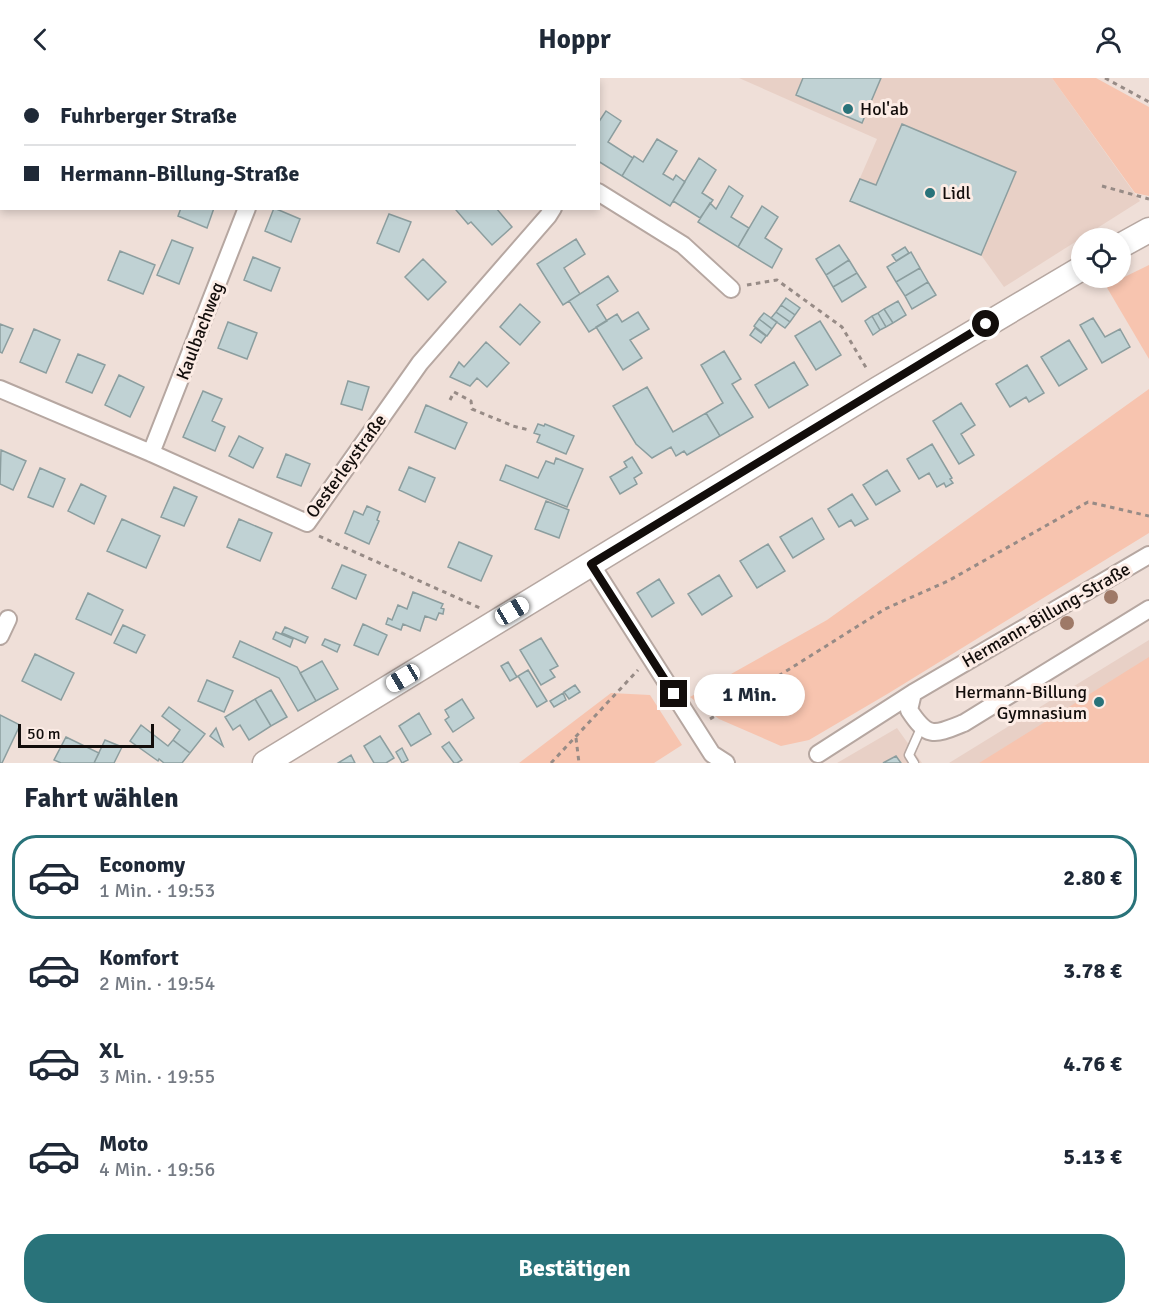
<!DOCTYPE html>
<html lang="de">
<meta charset="utf-8">
<style>
body{margin:0;font-family:Signika,sans-serif;background:#f2f2f3;color:#1f2937;height:100vh;display:flex;flex-direction:column;font-size:22px;white-space:nowrap}
*{box-sizing:border-box;margin:0}
p{font-size:20px;color:#747a83}
.icon{flex:none;width:33px;height:33px;fill:none;stroke:currentColor;stroke-width:2;stroke-linecap:round;stroke-linejoin:round}
.map{position:relative;height:685px;overflow:hidden}
.panel{display:flex;flex-direction:column;background:#fff;flex:1}
.panel>*{flex:none}
.guide{position:absolute;left:0px;top:0px;width:600px;height:132px;box-shadow:0 3px 9px #0003;display:grid;align-content:center;height:132px;padding:0 24px;background:#fff}
.fabs{position:absolute;left:1071px;top:150px;display:grid;gap:12px}
.fabs a{display:grid;place-items:center;width:60px;height:60px;border-radius:50%;background:#fff;box-shadow:0 3px 9px #0003;font-size:30px}
.scale{position:absolute;left:18px;bottom:15px;width:136px;box-sizing:border-box;padding-left:6px;border:3px solid #120d0b;border-top:0;font-size:16px;line-height:21px;white-space:nowrap;color:#120d0b;-webkit-text-stroke:4px #fcece5;paint-order:stroke}
.end{position:absolute;width:27px;height:27px;margin:-14px;border:8px solid #120d0b;background:#fff;box-shadow:0 0 0 3px #fff}
.from{border-radius:50%}
.bubble{position:absolute;height:42px;border-radius:21px;background:#fff;box-shadow:0 3px 9px #0003;font-size:20px;font-weight:700;line-height:42px;text-align:center}
.car{position:absolute;width:18px;height:36px;margin:-18px -9px;border-radius:8px;box-shadow:0 0 4px 2px #0007;background:linear-gradient(#fff 24%,#345 0 40%,#fff 0 76%,#345 0 86%,#fff 0)}
.guide b{display:flex;align-items:center;gap:21px;height:57px;font-size:22px}
.guide b+b{border-top:2px solid #e0e1e3}
.guide i{width:15px;height:15px;background:#1f2937}
ul{padding:0;list-style:none}
li{display:flex;align-items:center;gap:18px;height:84px;margin:0 12px 9px;padding:0 12px;border:3px solid transparent;border-radius:24px}
li div{flex:1}
li b{display:block;font-size:22px}
li em{font-style:normal;font-weight:700}
li.on{border-color:#29737a}
li>.icon{width:54px;height:54px;stroke-width:1.5}
h2{padding:0 24px;font-size:27px;line-height:72px}
.button{display:flex;gap:12px;margin-top:auto;padding:12px 24px}
.button a{flex:1;height:69px;border-radius:24px;background:#29737a;color:#fff;font-size:24px;font-weight:700;line-height:69px;text-align:center}
header{display:flex;justify-content:space-between;align-items:center;height:78px;padding:0 24px;background:#fff;font-size:27px;font-weight:700}
.map>svg:first-child{display:block}
.built{fill:#e8d0c6}
.green{fill:#f7c4af}
.building{fill:#c0d2d4;stroke:#8c9e9f;stroke-width:1.5}
.lines{fill:none;stroke-linecap:round;stroke-linejoin:round}
.service-casing{stroke:#b6a7a1;stroke-width:11}
.minor-casing{stroke:#b6a7a1;stroke-width:20}
.secondary-casing{stroke:#b6a7a1;stroke-width:27}
.path{stroke:#978b86;stroke-width:3;stroke-dasharray:4.5 4.5;stroke-linecap:butt}
.service{stroke:#fff;stroke-width:8}
.minor{stroke:#fff;stroke-width:16}
.secondary{stroke:#fff;stroke-width:24}
.tree{fill:#9e7967}
.route{stroke:#120d0b;stroke-width:8}
.poi-dot{fill:#29737a;stroke:#fcece5;stroke-width:2}
.labels{text-anchor:middle;stroke-width:6;stroke-linejoin:round;paint-order:stroke}
.poi-label{font-size:18px;fill:#120d0b;stroke:#fcece5;text-anchor:start}
.street-label{font-size:18px;fill:#120d0b;stroke:#fcece5}
</style>
<header><svg class="icon" aria-label="back" viewBox="0 0 24 24"><path d="M15 5l-7 7 7 7"/></svg>Hoppr<svg class="icon" aria-label="person" viewBox="0 0 24 24"><circle cx="12" cy="8" r="4"/><path d="M4 21q1-7 8-7t8 7"/></svg></header>
<div class="map">
<svg width="1149" height="685" viewBox="0 0 1149 685">
<rect width="100%" height="100%" fill="#efdfd8"/>
<!-- built -->
<path class="built" d="M739 0H1052L1140 123 1004 209 981 177 850 123 877 61Z
M1149 562V685H949Z
M897 650 922 685H837Z"/>
<!-- green -->
<path class="green" d="M1052 0H1096L1149 29V118L1135 115Z
M1149 187V281L1106 208Z
M1149 311V455L889 615 809 662 781 668 719 641 690 619 827 542Z
M1149 579V685H979Z
M611 615 650 617 682 667 654 685H519Z"/>
<!-- building -->
<path class="building" d="M219 0H264L219 2Z
M331 0H365L330 2Z
M498 0H536L538 2H497Z
M803 0H881L862 45 796 17Z
M606 33 621 43 608 64 633 80 622 98 598 83V45Z
M902 46 1016 94 981 177 850 123 860 101 876 107Z
M657 61 677 73 663 96 673 102 676 97 685 104 670 128 622 98 634 78 643 84Z
M699 80 716 92 702 115 713 122 700 140 673 123Z
M729 108 743 118 731 139 749 150 738 169 698 144 710 125 716 131Z
M762 128 778 139 765 160 782 171 772 190 738 169Z
M181 130H214L207 150 178 138Z
M274 130 300 141 291 164 265 153Z
M459 130H496L512 149 492 167 471 144 468 146 456 132Z
M389 136 411 144 399 174 377 165Z
M576 161 585 176 564 190 580 216 563 227 537 186Z
M172 162 193 170 179 206 157 197Z
M839 167 849 182 826 197 816 181Z
M905 169 909 175 896 183 892 177Z
M120 173 155 187 143 216 108 202Z
M911 174 920 190 896 204 887 189Z
M253 179 280 190 271 213 244 202Z
M423 181 446 204 428 222 405 199Z
M849 182 857 195 833 209 826 197Z
M920 190 928 204 905 218 896 204Z
M857 195 866 209 842 224 833 209Z
M608 198 618 213 597 227 607 243 589 254 569 223Z
M928 204 936 217 912 231 905 218Z
M786 220 800 230 795 237 781 227Z
M898 223 906 237 893 245 884 231Z
M520 226 540 244 520 267 500 249Z
M781 227 795 237 790 244 776 234Z
M884 231 893 245 886 249 878 235Z
M638 234 649 251 630 262 642 280 623 292 596 249 617 236 622 244Z
M776 234 790 244 785 250 771 240Z
M764 235 777 244 772 251 759 241Z
M878 235 886 249 880 252 872 238Z
M872 238 880 252 873 257 865 243Z
M1093 240 1105 259 1120 251 1130 269 1102 285 1080 247Z
M759 241 772 251 767 258 754 248Z
M820 243 841 277 816 292 795 258Z
M228 244 257 255 247 281 218 270Z
M0 246 13 251 2 275 0 274Z
M755 250 766 258 761 265 750 257Z
M34 251 60 262 46 295 20 284Z
M1069 262 1087 291 1059 308 1041 279Z
M486 264 509 285 487 309 477 300 470 308 450 299 459 284 464 289Z
M724 273 741 301 732 306 753 339 720 358 706 335 723 325 701 287Z
M78 276 105 287 92 315 66 304Z
M794 284 808 307 769 330 755 307Z
M1027 287 1044 315 1029 324 1026 319 1010 329 996 306Z
M119 297 144 309 130 339 105 327Z
M348 303 369 309 362 332 341 326Z
M647 309 673 354 706 335 720 358 687 377 684 373 676 378 671 369 652 380 636 366 613 328Z
M203 313 222 321 212 343 225 349 215 373 183 359Z
M961 325 975 347 961 356 974 377 959 386 933 343Z
M426 327 467 345 455 371 415 354Z
M538 346 544 348 545 346 574 358 566 376 537 364 540 357 534 355Z
M239 358 263 370 253 390 229 378Z
M932 366 952 400 950 401 953 405 946 409 944 405 937 409 929 395 919 401 907 381Z
M1 372 26 383 13 412 0 406Z
M286 376 310 386 301 408 277 399Z
M632 379 642 395 634 400 637 406 620 416 610 399 627 389 624 384Z
M556 380 583 391 567 429 500 402 506 387 538 400 546 383 554 386Z
M409 389 435 400 425 424 399 412Z
M40 390 65 401 53 429 28 419Z
M887 392 900 413 876 427 863 407Z
M81 406 106 418 94 446 68 433Z
M174 409 197 419 184 448 161 439Z
M852 416 868 441 855 448 851 442 839 449 828 431Z
M546 423 569 432 559 460 535 451Z
M367 428 380 434 377 442 379 443 369 466 345 455 354 433 363 437Z
M812 440 824 461 793 480 780 459Z
M122 441 160 458 146 490 107 473Z
M239 441 272 455 260 483 227 469Z
M459 464 492 478 481 503 448 489Z
M768 466 785 493 757 510 740 483Z
M342 487 366 497 356 521 332 510Z
M719 497 732 518 702 537 688 516Z
M659 501 674 525 652 539 637 515Z
M413 514 443 526 441 530 444 531 443 536 439 535 436 542 425 538 420 553 403 546 401 552 386 546 388 540 392 542 398 527 407 531Z
M88 515 123 532 111 557 76 541Z
M363 546 387 557 378 577 354 567Z
M123 547 145 557 136 575 114 565Z
M285 549 308 559 305 565 282 555Z
M276 554 293 561 290 569 273 561Z
M541 560 558 588 550 592 555 599 541 607 520 572Z
M325 561 340 567 337 574 322 567Z
M240 563 297 589 316 623 298 633 279 600 233 579Z
M35 576 74 595 61 622 22 603Z
M322 583 338 611 316 623 300 595Z
M508 584 517 599 510 603 501 588Z
M528 592 547 623 537 629 518 598Z
M207 602 233 613 224 634 198 623Z
M575 607 580 614 569 621 564 614Z
M271 612 287 639 271 648 255 621Z
M563 615 566 622 554 629 550 623Z
M255 621 271 648 249 662 240 647 233 652 225 639Z
M462 621 474 640 453 654 445 642 449 639 445 632Z
M169 629 205 656 190 675 173 662 180 652 162 638Z
M419 635 431 656 411 668 399 648Z
M0 637 20 647 2 685H0Z
M141 647 168 668 173 662 190 675 182 685H164L159 681 158 683 130 663Z
M216 650 223 668 210 658Z
M380 658 394 680 386 685H374L364 668Z
M66 659 99 675 94 685H61L54 682Z
M105 662 122 669 114 685H94Z
M449 664 462 682 457 685H454L442 669Z
M402 670 408 682 402 685 396 674Z
M351 677 355 685H338Z
M896 678 901 685H883Z"/>
<g class="lines">
<!-- service casing -->
<g class="service-casing">
<path id="service" d="M914 685 909 677 921 650"/>
</g>
<!-- minor casing -->
<g class="minor-casing">
<path id="minor" d="M422 0 424 2
M297 2 298 0
M598 114 683 167 731 211
M0 311 151 375 307 445 420 285 548 138 553 130
M151 375 247 130
M591 486 712 676 726 685
M0 558 8 541
M913 615 909 632C928 661 934 657 964 645L1149 531
M818 676 913 615 1149 477"/>
</g>
<!-- secondary casing -->
<g class="secondary-casing">
<path id="secondary" d="M1120 168 1149 152
M265 685 878 311 1082 190"/>
</g>
<!-- path -->
<path class="path" d="M1105 0 1149 24
M1102 108 1149 121
M747 207 777 202 842 249 868 293
M450 322 454 314 471 323 472 331 513 348 529 352
M319 458 480 530
M710 641 885 531 948 503 1088 424 1149 438
M576 660 579 685
M551 685 638 592"/>
<!-- service -->
<use href="#service" class="service"/>
<!-- minor -->
<use href="#minor" class="minor"/>
<!-- secondary -->
<use href="#secondary" class="secondary"/>
</g>
<!-- trees -->
<g class="tree">
<circle cx="1111" cy="519" r="7"/>
<circle cx="1067" cy="545" r="7"/>
</g>
<g class="lines">
<!-- route -->
<path class="route" d="M674 616 591 486 986 246"/>
</g>
<!-- markers -->
<g class="poi-dot">
<circle cx="848" cy="31" r="6"/>
<circle cx="930" cy="115" r="6"/>
<circle cx="1099" cy="624" r="6"/>
</g>
<g class="labels">
<!-- poi labels -->
<g class="poi-label">
<text x="860" y="37">Hol'ab</text>
<text x="942" y="121">Lidl</text>
<text x="1087" y="620" text-anchor="end">Hermann-Billung<tspan x="1087" dy="21">Gymnasium</tspan></text>
</g>
<!-- street labels -->
<g class="street-label">
<text transform="translate(200 253) rotate(-69)" y="6">Kaulbachweg</text>
<text transform="translate(346 388) rotate(-54)" y="6">Oesterleystraße</text>
<text transform="translate(1046 537) rotate(-30)" y="6">Hermann-Billung-Straße</text>
</g>
</g>
</svg>
<div class="fabs">
<a><svg class="icon" aria-label="locate" viewBox="0 0 24 24"><circle cx="12" cy="12" r="6"/><path d="M12 2v4M12 18v4M2 12h4M18 12h4"/></svg></a>
</div>
<div class="scale">50 m</div>
<i class="end from" style="left:986px;top:246px"></i>
<i class="end" style="left:674px;top:616px"></i>
<div class="bubble" style="left:694px;top:596px;width:111px">1 Min.</div>
<i class="car" style="left:512px;top:533px;rotate:59deg"></i>
<i class="car" style="left:403px;top:600px;rotate:239deg"></i>
<div class="guide">
<b><i class="from"></i>Fuhrberger Straße</b>
<b><i></i>Hermann-Billung-Straße</b>
</div>
</div>
<section class="panel">
<h2>Fahrt wählen</h2>
<ul>
<li class="on"><svg class="icon" aria-label="car" viewBox="0 0 24 24"><path d="M5 17H2v-5l4-1 3-4h7l3 4 3 1v5h-3M9 17h6M6 11h13"/><circle cx="7" cy="17" r="2"/><circle cx="17" cy="17" r="2"/></svg><div><b>Economy</b><p>1 Min. · 19:53</p></div><em>2.80 €</em></li>
<li><svg class="icon" aria-label="car" viewBox="0 0 24 24"><path d="M5 17H2v-5l4-1 3-4h7l3 4 3 1v5h-3M9 17h6M6 11h13"/><circle cx="7" cy="17" r="2"/><circle cx="17" cy="17" r="2"/></svg><div><b>Komfort</b><p>2 Min. · 19:54</p></div><em>3.78 €</em></li>
<li><svg class="icon" aria-label="car" viewBox="0 0 24 24"><path d="M5 17H2v-5l4-1 3-4h7l3 4 3 1v5h-3M9 17h6M6 11h13"/><circle cx="7" cy="17" r="2"/><circle cx="17" cy="17" r="2"/></svg><div><b>XL</b><p>3 Min. · 19:55</p></div><em>4.76 €</em></li>
<li><svg class="icon" aria-label="car" viewBox="0 0 24 24"><path d="M5 17H2v-5l4-1 3-4h7l3 4 3 1v5h-3M9 17h6M6 11h13"/><circle cx="7" cy="17" r="2"/><circle cx="17" cy="17" r="2"/></svg><div><b>Moto</b><p>4 Min. · 19:56</p></div><em>5.13 €</em></li>
</ul>
<div class="button"><a>Bestätigen</a></div>
</section>
